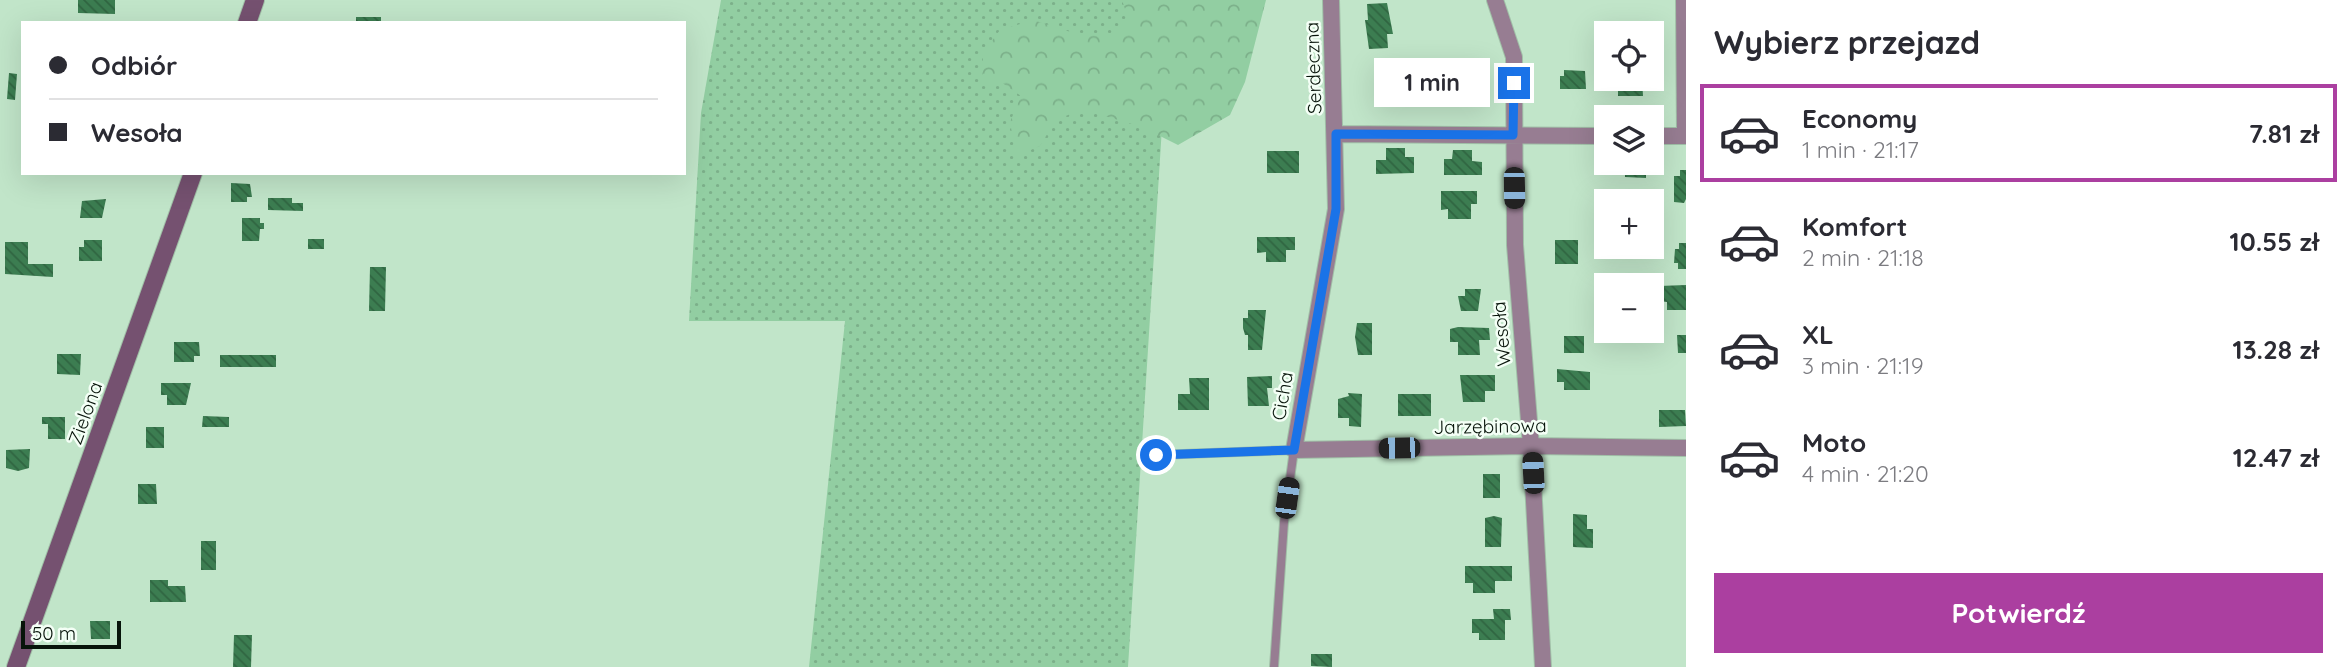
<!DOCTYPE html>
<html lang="pl">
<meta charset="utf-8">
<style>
body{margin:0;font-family:Quicksand,sans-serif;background:#f7f7f7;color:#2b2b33;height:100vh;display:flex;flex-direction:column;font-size:26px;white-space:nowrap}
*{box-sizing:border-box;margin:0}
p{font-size:23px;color:#7c7c81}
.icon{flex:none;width:38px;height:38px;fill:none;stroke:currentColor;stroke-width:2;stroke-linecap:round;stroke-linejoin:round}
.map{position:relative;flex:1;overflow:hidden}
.panel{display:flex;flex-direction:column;background:#fff;width:665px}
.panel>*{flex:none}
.guide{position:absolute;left:21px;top:21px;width:665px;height:154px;border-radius:0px;box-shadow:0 7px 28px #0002;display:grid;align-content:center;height:154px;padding:0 28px;background:#fff}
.controls{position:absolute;left:1594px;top:21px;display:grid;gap:14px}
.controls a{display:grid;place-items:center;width:70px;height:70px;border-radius:0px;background:#fff;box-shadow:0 7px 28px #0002;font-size:35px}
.scale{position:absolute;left:21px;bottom:18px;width:100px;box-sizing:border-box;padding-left:7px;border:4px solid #07140a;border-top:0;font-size:19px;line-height:24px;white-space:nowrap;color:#07140a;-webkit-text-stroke:5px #f4fff6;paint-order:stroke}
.end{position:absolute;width:32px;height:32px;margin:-16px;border:9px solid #1a73e8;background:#fff;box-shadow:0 0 0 4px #fff}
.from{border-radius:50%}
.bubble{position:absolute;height:49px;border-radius:0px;background:#fff;box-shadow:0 7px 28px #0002;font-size:23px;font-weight:700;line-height:49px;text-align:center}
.car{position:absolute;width:21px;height:42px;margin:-21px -10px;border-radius:9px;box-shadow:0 0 5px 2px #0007;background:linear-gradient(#222 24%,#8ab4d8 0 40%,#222 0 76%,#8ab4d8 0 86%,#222 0)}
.guide b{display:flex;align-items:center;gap:24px;height:66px;font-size:26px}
.guide b+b{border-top:2px solid #e1e1e2}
.guide i{width:18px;height:18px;background:#2b2b33}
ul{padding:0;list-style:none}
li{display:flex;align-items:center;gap:21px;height:98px;margin:0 14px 10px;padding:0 14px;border:4px solid transparent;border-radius:0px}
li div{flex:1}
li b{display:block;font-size:26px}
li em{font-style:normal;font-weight:700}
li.current{border-color:#ab3fa0}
li>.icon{width:63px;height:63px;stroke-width:1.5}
h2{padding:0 28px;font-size:32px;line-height:84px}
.action{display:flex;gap:14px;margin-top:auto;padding:14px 28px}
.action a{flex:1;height:80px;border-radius:0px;background:#ab3fa0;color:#fff;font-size:28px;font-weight:700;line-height:80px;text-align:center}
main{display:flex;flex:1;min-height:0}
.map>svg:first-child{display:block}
.grass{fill:url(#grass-dots)}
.forest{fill:url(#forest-crowns)}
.building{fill:url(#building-back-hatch)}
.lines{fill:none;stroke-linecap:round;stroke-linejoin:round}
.lane-casing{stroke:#a0bfa7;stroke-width:10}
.street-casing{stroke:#a0bfa7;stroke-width:18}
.secondary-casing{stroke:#a0bfa7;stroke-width:20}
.lane{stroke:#977d92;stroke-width:8}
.street{stroke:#977d92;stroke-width:16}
.secondary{stroke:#755170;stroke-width:18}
.route{stroke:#1a73e8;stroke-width:9}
.labels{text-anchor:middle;stroke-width:5;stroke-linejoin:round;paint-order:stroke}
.street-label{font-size:19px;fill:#07140a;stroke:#f4fff6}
</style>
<main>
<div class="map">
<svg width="1686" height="667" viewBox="0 0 1686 667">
<defs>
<pattern id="grass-dots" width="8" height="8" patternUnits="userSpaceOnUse" patternTransform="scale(1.75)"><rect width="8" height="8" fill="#92cea2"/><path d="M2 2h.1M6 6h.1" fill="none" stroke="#7cb08a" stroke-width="1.8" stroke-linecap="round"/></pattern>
<pattern id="forest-crowns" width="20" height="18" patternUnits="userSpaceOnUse" patternTransform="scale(1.75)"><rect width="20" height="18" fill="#92cea2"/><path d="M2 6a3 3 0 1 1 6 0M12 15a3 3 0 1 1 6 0" fill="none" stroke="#7cb08a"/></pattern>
<pattern id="building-back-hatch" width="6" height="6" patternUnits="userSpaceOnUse" patternTransform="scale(1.75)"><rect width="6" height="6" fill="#3c7d51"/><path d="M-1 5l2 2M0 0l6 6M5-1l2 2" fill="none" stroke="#306541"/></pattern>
</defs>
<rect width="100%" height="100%" fill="#c1e5c9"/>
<!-- grass -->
<path class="grass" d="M721 0H1170L1128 667H809L845 321H689L701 113Z"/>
<!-- forest -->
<path class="forest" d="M1122 0H1266L1245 82 1230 115 1178 145 1142 127 1081 109 1055 121 1040 146 1016 156 1010 122 1021 96 1001 82 982 86 983 53 1000 30 1033 20 1077 34 1109 37 1129 21Z"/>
<!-- building -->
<path class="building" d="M78 0H115V14L78 13Z
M1387 3 1393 34H1387L1388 48 1369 49 1365 20H1368L1367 4Z
M356 17H381V23H356Z
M1564 70 1585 71 1586 89H1560V76H1564Z
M1479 71V101H1460V72Z
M9 73 17 74 15 100 7 99Z
M1609 79H1642L1643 96H1618V89H1609Z
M1386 148H1405V157H1414V173L1376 174V160H1386Z
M1453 150H1472V161L1482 162V175H1444V159H1452Z
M1267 151H1299V173H1267Z
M1625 163H1653V173H1646V178L1625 177Z
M1680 170H1686V199L1684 203 1674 202V176H1680Z
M231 183 250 184 252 197H247V202H231Z
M1441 191H1477V204H1471V219H1448V209L1441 210Z
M268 198H292V203H303V211L268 210Z
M106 199 102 218H80L82 201Z
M242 218H260V223H264V229H260L259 241H242Z
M1257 237H1295V250H1286V262H1266V252L1257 253Z
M308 239H324V249H308Z
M84 240H102V261H79V247H84Z
M1555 240H1578V264H1555Z
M5 242H28V264H53V277L5 274Z
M1679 243H1686V269H1678V263H1674L1675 249H1679Z
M370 267H386L385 311H369Z
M1686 285V310H1667V302L1659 301V286Z
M1465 289H1481L1478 311H1461L1458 296H1465Z
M1248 310H1266L1262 350H1248V335H1245L1243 328V318H1248Z
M1357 323H1372V355H1358L1355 337Z
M1458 327 1489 328 1490 340H1479L1480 355H1458V342H1450V329Z
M1677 335H1686V353H1678Z
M1564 336H1584V353H1564Z
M174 342H199L200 356H194V362H174Z
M57 354H81L80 375 57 374Z
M220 355H276V367H220Z
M1557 369 1590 372V390H1564V382H1557Z
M1460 375H1495V391H1485V402H1463Z
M1272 376V388H1267L1269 406H1248L1247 377Z
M1189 378H1209V410H1178V394H1190Z
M161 383H191L186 405H167V395H161Z
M1348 393 1362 394 1361 427 1349 426V418H1338V399L1349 396Z
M1398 394H1431V416H1398Z
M1659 410H1685L1686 426 1659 427Z
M203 416 229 417V427H202Z
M42 417H65V439H48V424H42Z
M146 427H164V448H146Z
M30 449 29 468 18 471 6 468V450Z
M1483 474H1500V498H1483Z
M138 484H156L157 504H138Z
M1573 514 1587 515V529H1593V548L1573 547Z
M1494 516 1502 518 1501 547H1485V518Z
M201 541H216V570H201Z
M1465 566H1512V581H1495V593H1473V583H1465Z
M150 580H168V586H185L186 602H150Z
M1493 609H1510L1511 620H1505V640H1479V633H1472V619H1494Z
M90 621H110V639H91Z
M234 635H252L251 667H233Z
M1311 654H1332V667L1311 666Z"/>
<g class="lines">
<!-- lane casing -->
<g class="lane-casing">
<path id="lane" d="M1156 455 1294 450 1284 522 1274 667"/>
</g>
<!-- street casing -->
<g class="street-casing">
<path id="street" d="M1331 0 1336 209 1294 450 1531 446 1686 448
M1495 0 1514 57 1515 245 1531 446 1543 667
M1684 0 1685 136
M1337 134 1606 136
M1652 136H1686"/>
</g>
<!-- secondary casing -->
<g class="secondary-casing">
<path id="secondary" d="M247 23 255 0
M16 667 193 173"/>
</g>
<!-- lane -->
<use href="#lane" class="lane"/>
<!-- street -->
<use href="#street" class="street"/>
<!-- secondary -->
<use href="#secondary" class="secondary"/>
</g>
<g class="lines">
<!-- route -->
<path class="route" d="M1156 455 1294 450 1336 209V134L1513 135 1514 83"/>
</g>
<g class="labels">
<!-- street labels -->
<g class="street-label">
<text transform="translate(1313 68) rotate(-92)" y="7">Serdeczna</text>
<text transform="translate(1501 334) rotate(-95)" y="7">Wesoła</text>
<text transform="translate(1282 396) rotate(-80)" y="7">Cicha</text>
<text transform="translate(85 413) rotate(-70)" y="7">Zielona</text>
<text transform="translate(1490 426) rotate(-1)" y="7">Jarzębinowa</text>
</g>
</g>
</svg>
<div class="controls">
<a><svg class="icon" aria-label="locate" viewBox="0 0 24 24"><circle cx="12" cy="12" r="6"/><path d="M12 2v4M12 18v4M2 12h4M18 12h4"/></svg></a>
<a><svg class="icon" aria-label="layers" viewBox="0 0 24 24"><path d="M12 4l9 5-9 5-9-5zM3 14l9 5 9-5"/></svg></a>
<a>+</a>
<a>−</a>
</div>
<div class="scale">50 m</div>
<i class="end from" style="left:1156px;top:455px"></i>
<i class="end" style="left:1514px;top:83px"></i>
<div class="bubble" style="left:1374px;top:58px;width:116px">1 min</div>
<i class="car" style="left:1514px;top:188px;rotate:179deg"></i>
<i class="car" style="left:1399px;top:448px;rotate:269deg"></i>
<i class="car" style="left:1533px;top:473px;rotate:357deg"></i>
<i class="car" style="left:1287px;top:498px;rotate:8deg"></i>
<div class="guide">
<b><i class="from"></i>Odbiór</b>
<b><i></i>Wesoła</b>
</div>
</div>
<section class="panel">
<h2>Wybierz przejazd</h2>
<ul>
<li class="current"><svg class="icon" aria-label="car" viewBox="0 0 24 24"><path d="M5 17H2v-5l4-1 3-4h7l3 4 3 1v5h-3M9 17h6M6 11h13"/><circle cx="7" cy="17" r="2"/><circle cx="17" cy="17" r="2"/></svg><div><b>Economy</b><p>1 min · 21:17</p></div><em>7.81 zł</em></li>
<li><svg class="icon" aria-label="car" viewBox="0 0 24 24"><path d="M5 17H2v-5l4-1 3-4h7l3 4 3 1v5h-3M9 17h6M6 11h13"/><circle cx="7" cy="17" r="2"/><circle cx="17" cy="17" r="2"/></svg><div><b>Komfort</b><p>2 min · 21:18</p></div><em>10.55 zł</em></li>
<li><svg class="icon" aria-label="car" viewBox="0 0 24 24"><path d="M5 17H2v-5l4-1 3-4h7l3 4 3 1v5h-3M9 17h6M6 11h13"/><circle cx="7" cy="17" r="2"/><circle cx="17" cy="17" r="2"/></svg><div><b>XL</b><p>3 min · 21:19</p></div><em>13.28 zł</em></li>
<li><svg class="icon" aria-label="car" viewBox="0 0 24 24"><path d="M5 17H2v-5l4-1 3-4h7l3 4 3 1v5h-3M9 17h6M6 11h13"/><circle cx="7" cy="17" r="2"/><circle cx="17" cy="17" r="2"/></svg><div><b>Moto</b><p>4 min · 21:20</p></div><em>12.47 zł</em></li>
</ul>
<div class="action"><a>Potwierdź</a></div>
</section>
</main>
